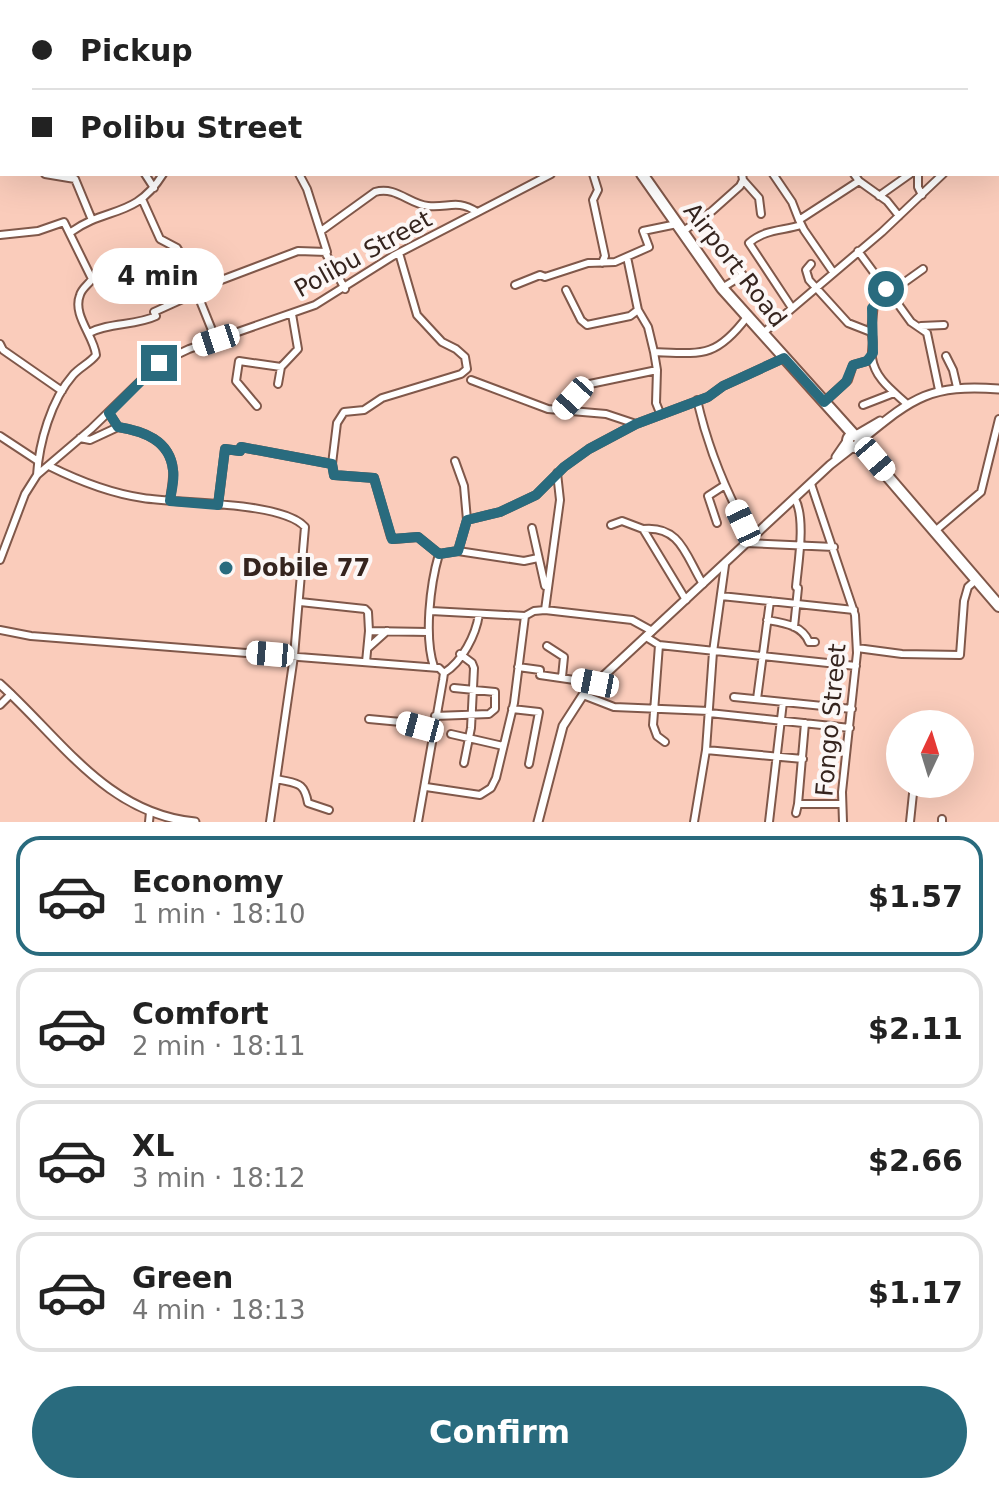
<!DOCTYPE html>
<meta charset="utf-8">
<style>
body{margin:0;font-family:"DejaVu Sans",sans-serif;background:#f2f2f2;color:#222;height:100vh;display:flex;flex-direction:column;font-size:30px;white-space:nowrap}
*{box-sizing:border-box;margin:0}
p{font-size:26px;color:#767676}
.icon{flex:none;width:44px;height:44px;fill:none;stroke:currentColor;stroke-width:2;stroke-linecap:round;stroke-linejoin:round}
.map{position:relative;height:822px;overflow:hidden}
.details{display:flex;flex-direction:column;background:#fff;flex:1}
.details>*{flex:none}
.hud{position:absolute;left:0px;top:0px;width:1000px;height:176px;box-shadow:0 8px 32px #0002;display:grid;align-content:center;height:176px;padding:0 32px;background:#fff}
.needle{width:52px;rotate:4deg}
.fabs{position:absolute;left:886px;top:710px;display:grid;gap:16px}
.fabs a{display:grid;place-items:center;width:88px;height:88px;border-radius:50%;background:#fff;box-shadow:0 8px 32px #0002;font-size:40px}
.end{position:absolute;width:36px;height:36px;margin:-18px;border:10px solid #296b7e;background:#fff;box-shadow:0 0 0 4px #fff}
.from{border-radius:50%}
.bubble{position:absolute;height:56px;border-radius:28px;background:#fff;box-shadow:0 8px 32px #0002;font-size:26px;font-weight:800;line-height:56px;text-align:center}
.car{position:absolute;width:24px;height:48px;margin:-24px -12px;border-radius:10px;box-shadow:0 0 6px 2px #0007;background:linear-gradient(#fff 24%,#345 0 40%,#fff 0 76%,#345 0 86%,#fff 0)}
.hud b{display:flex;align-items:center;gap:28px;height:76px;font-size:30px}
.hud b+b{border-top:2px solid #e0e0e0}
.hud i{width:20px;height:20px;background:#222}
ul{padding:14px 0 0;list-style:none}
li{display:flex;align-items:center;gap:24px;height:120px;margin:0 16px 12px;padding:0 16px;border:4px solid #e0e0e0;border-radius:24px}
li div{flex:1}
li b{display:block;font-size:30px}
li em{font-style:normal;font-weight:800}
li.current{border-color:#296b7e}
li>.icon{width:72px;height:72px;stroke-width:1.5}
.action{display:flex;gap:16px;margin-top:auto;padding:16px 32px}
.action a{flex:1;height:92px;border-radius:48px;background:#296b7e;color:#fff;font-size:32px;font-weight:800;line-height:92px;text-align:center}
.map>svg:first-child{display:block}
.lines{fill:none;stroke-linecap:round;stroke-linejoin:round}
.runway{stroke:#a28175;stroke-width:34}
.minor-casing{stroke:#80584a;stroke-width:10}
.tertiary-casing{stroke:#80584a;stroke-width:11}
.trunk-casing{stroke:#80584a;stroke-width:14}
.minor{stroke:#fff;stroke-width:6}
.tertiary{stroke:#fff;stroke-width:7}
.trunk{stroke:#fff;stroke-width:10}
.route{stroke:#296b7e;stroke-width:10}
.poi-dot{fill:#296b7e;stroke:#fcf7f6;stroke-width:3}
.labels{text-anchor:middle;stroke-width:8;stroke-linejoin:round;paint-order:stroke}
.street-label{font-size:24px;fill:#35241e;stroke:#fcf7f6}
.poi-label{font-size:24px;font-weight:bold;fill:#35241e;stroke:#fcf7f6;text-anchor:start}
</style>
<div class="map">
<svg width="999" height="822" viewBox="0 0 999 822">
<rect width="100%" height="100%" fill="#faccbb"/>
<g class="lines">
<!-- runway -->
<path class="runway" d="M320 2 321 0"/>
<!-- minor casing -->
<g class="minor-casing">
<path id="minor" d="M62 0V2
M184 0 185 2
M190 0V2
M589 0 590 2
M673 0 674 2
M764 0 765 2
M900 1 903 0
M858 2 860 0
M949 2 951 0
M998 49H999
M0 122H2
M998 147 999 146
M0 165H2
M45 174 75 179 92 220
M145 174 154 188
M299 174 307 189 327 252H325L345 289
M593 174 598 190 593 200 605 256 602 263
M773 174 792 202 799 220
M854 174 859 181 887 201 899 216
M918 174V187L922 195
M743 180 759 198 761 214
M879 196 910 174
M142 199 160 239 177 248 182 256 216 340
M321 231 375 192C396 186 409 204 428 206 449 208 457 199 477 212
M71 232C107 206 135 219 163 174
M682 232 712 211 740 186 743 180 742 174
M0 235 38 231 64 222 92 279C88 285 82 288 80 295 72 315 94 336 96 355 90 363 80 367 73 375 51 400 39 443 37 475
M719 242 743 275 722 288
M858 251 886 289 898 292 900 296 898 304 911 322 927 333 939 390
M627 257 638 310 648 327 654 352 657 370 656 403 660 413
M811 264 806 270 809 280 848 323 871 332C875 342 871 348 872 358 875 379 893 391 907 404
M833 272 804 230 799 220 859 181
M743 275 752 288
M515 285 540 275 545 277 588 263 615 262 649 247 643 231 677 224
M195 290 298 251 327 252
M566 290 581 320 587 325 630 316 638 310
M792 308 749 243C765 229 782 231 801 225
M921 326 944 325
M871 332 874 304 923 269
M89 333C110 322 135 326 156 316L154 312 196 293
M762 334 882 232 943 174
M0 344 3 350 62 391
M654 352C702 354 716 358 747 317
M946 356 953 370 957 387
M471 380 548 409 606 414 636 424
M278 384 281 367 298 349 292 314
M697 400C708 448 727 495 752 538
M824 402 848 380 853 365 867 361 872 357
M863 405 894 393
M257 406 236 381 239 361 281 367
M562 410 585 385 657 370
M109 413 118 427C143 431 170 440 173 470 174 479 171 491 170 501
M0 436 38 461
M80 438 90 440 118 427
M455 461 464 486 467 520
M332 464 337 423 344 412 364 410 382 398 461 374 467 369 465 357 456 349 442 342 417 315 399 253
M49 466C79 481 109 493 143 498 179 504 282 501 305 527L294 656 270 822
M557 473 560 500 545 610 632 620 652 631
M811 484 855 615 857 653 842 792 843 822
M218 505 225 449 240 451 241 447 332 464 334 475 374 478 391 537 394 539 418 537 439 554C430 585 424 637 434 667
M717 523 708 496 725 485
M611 525 622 521 643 529 686 600
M532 528 545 586
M643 529C681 525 686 557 703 584
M935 531 981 492 999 419
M746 543 834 547
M458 551 524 561 538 558
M439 554 458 551 467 520 500 512 536 495 564 467 589 449 636 424 708 397 723 386 784 358
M0 560 25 494 37 475 91 429 159 363 189 349 315 305 393 256 551 174
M721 596 854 610
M300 602 365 609 368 612 369 631
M431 611 525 616 534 611 545 610
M767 620C784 623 802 625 809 642H815
M794 627 798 588 796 587C798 564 806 519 795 499
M0 630 31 636 439 668 444 673 443 680 418 822
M646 637 659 645 856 666
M659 645 653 725 657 736 665 742
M547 646 564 657 562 677
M368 648 387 631
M857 648 902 654 960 655 964 601 968 587 977 579
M460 654 472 663 474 668 471 728 464 763
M366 662 369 631 428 632
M518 667 540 670V675L595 683
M444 673C462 662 476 635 479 614
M583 695 614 707 709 711
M734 697 852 709
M757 699 770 601
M0 705 11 694
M512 709 539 712 529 764
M709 713 850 728
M435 716 489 714 495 709V692L454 688
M369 719 401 722 433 730
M451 734 503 746
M706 750 803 759
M277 779C297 784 304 781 308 803L329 810
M426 787 480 795 491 788 496 778 514 703 525 616
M798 804 805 723
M796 813 798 804H842
M149 822 150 812
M694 822 706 750 713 652 725 565
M769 822 783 702
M910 822 914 784
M942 822V819"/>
</g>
<!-- tertiary casing -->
<g class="tertiary-casing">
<path id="tertiary" d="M856 435 880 421
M860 441C913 398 928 384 999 389
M836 457 847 441
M0 684C60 738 107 814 195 822
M538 822 563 726 583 695 830 465 853 447"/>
</g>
<!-- trunk casing -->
<g class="trunk-casing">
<path id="trunk" d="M203 0V2
M523 0 524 2
M409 2 410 0
M642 174 722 288 854 435
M848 441a6 6 0 1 1 12 0a6 6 0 1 1-12 0Z
M859 443 999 606"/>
</g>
<!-- minor -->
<use href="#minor" class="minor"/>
<!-- tertiary -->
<use href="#tertiary" class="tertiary"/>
<!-- trunk -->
<use href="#trunk" class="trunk"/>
</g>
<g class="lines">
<!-- route -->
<path class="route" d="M159 363 109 413 118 427C143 431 170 440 173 470 175 479 171 492 170 501L218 505 225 449 240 451 241 447 332 464 334 475 374 478 392 539 418 537 439 554 458 551 467 520 500 512 536 495 564 467 589 449 636 424 708 397 723 386 784 358 824 402 846 382 853 365 867 361 873 353 872 308 891 291 886 289"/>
</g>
<!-- markers -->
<circle class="poi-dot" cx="226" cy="568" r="8"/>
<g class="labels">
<!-- street labels -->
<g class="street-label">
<text transform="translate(363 254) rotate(-29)" y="8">Polibu Street</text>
<text transform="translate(735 265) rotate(52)" y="8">Airport Road</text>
<text transform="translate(831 720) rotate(-85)" y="8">Fongo Street</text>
</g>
<!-- poi labels -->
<g class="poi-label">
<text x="242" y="576">Dobile 77</text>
</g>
</g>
</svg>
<div class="fabs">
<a><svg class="needle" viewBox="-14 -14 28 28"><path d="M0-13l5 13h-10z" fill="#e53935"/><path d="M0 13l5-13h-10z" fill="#767676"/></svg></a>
</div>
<i class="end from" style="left:886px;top:289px"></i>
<i class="end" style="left:159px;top:363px"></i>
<div class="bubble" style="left:92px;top:248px;width:132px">4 min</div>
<i class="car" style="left:216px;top:340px;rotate:252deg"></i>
<i class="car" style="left:573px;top:398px;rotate:222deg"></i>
<i class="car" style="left:875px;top:459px;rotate:140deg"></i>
<i class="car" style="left:743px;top:523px;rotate:335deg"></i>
<i class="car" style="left:270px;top:654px;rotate:275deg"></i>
<i class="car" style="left:595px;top:683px;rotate:281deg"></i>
<i class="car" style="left:420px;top:727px;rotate:285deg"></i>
<div class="hud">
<b><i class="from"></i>Pickup</b>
<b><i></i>Polibu Street</b>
</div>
</div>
<section class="details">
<ul>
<li class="current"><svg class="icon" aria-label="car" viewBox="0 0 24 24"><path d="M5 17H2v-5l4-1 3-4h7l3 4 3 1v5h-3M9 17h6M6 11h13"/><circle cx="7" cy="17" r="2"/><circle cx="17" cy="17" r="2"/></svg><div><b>Economy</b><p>1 min · 18:10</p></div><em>$1.57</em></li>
<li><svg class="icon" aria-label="car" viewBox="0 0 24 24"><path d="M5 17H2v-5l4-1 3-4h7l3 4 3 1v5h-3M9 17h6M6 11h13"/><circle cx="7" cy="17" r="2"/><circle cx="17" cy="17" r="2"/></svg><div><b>Comfort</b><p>2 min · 18:11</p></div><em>$2.11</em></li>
<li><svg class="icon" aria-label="car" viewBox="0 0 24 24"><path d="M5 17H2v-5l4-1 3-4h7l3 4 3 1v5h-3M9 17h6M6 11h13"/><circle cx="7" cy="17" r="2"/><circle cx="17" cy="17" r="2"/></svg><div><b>XL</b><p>3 min · 18:12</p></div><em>$2.66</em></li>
<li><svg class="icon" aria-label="car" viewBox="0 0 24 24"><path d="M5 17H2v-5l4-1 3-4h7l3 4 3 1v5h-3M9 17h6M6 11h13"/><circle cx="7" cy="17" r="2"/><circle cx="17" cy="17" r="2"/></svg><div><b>Green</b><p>4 min · 18:13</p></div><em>$1.17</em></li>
</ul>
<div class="action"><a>Confirm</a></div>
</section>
